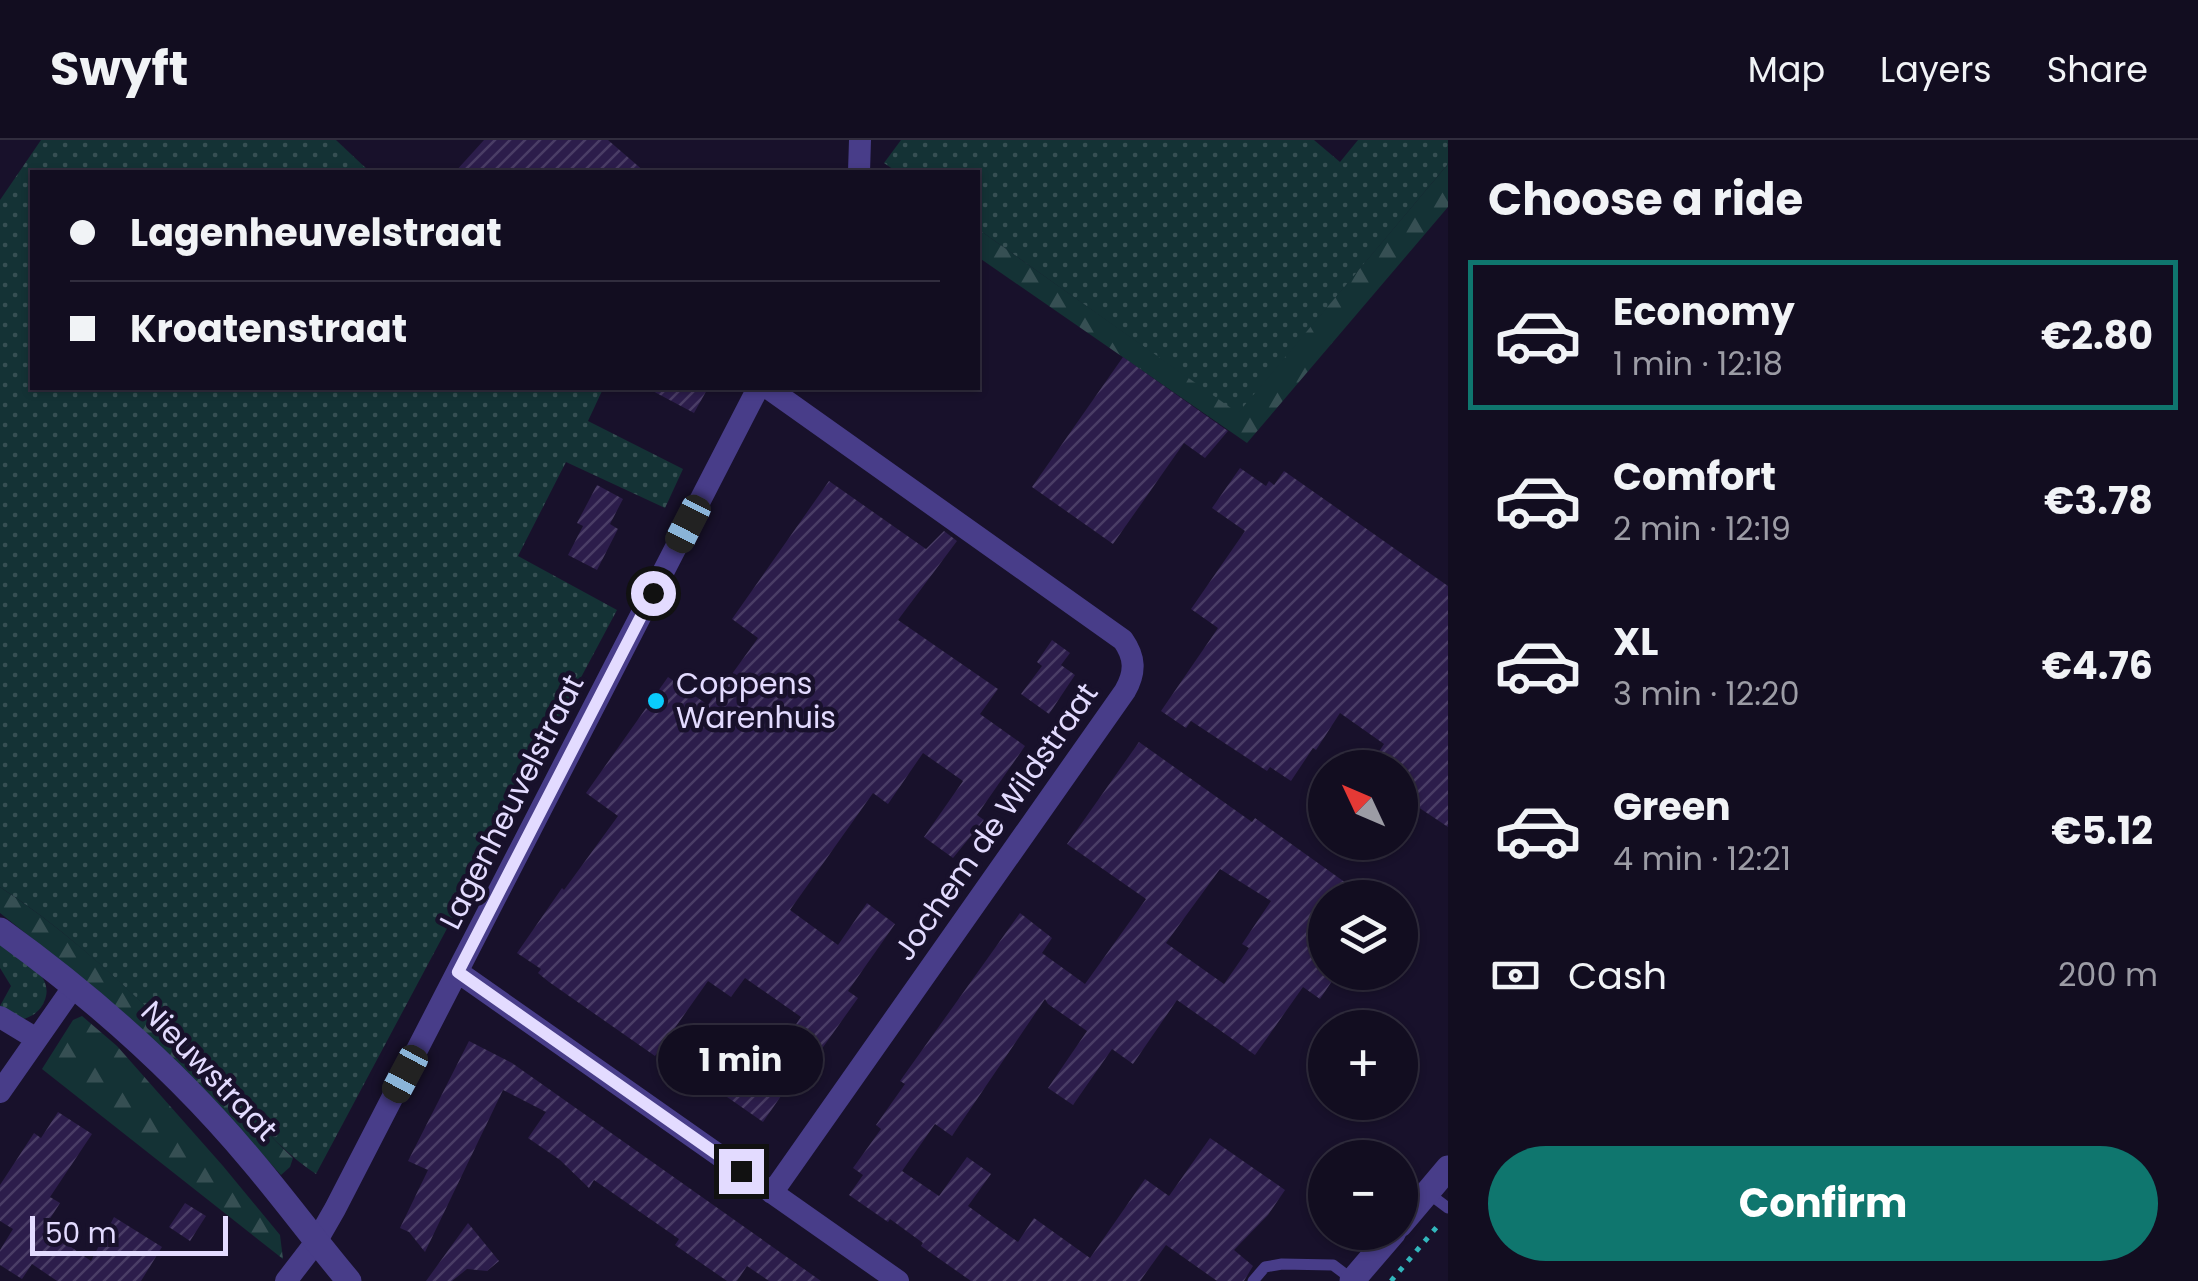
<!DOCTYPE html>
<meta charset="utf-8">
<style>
body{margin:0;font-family:Poppins,sans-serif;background:#1b1629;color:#f1f3f6;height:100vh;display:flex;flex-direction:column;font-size:38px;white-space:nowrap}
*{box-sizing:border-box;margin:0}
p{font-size:32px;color:#9c9ca5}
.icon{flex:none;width:55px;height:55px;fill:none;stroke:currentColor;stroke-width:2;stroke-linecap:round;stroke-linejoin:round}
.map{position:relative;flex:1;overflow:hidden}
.panel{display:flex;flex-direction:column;background:#120d20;width:750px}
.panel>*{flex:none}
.banner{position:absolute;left:30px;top:30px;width:950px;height:220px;border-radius:0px;box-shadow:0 2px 8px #0004,0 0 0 2px #312d3e;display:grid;align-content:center;height:220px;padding:0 40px;background:#120d20}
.needle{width:65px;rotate:314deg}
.buttons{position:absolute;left:1308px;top:610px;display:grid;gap:20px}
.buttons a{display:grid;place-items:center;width:110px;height:110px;border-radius:50%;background:#120d20;box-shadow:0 2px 8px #0004,0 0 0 2px #312d3e;font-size:50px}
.scale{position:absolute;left:30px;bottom:25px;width:198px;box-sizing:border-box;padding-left:10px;border:5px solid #e3dbff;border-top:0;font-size:28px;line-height:35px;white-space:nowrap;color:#e3dbff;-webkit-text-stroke:8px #18112b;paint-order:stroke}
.end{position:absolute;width:45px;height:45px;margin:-22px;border:12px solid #e3dbff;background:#111;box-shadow:0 0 0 5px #111}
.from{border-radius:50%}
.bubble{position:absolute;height:70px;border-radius:35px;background:#120d20;box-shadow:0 2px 8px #0004,0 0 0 2px #312d3e;font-size:32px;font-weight:700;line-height:70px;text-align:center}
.car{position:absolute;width:30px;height:60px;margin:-30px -15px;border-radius:12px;box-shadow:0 0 8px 2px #0007;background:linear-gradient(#222 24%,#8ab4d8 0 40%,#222 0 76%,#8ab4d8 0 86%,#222 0)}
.banner b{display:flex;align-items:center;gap:35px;height:95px;font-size:38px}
.banner b+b{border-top:2px solid #312d3e}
.banner i{width:25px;height:25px;background:#f1f3f6}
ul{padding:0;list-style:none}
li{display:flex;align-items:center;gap:30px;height:150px;margin:0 20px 15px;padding:0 20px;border:5px solid transparent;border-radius:0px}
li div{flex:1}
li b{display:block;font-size:38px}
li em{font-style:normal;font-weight:700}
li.active{border-color:#0f766e}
li>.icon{width:90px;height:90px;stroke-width:1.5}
h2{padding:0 40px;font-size:45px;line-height:120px}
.pay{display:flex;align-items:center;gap:25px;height:110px;padding:0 40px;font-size:38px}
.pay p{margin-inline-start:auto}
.button{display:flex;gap:20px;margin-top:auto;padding:20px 40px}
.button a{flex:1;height:115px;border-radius:60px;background:#0f766e;color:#fff;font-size:40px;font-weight:700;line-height:115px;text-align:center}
header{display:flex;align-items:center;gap:60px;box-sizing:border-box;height:140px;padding:0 50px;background:#120d20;border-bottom:2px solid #312d3e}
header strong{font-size:48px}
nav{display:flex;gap:55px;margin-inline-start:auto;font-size:35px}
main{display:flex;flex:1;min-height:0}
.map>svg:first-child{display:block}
.grass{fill:url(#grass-dots)}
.forest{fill:url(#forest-firs)}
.building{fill:url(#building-hatch);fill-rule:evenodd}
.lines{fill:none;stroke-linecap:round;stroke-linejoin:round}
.path{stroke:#32b6bc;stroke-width:5;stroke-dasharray:5 8;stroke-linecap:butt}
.service{stroke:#483d89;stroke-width:11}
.minor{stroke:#483d89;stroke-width:22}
.tertiary{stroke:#483d89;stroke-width:25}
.route{stroke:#e3dbff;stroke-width:12}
.poi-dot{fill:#0acbfc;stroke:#18112b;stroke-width:4}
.labels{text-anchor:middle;stroke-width:9;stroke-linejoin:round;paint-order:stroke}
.poi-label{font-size:30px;fill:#e3dbff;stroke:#18112b;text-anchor:start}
.street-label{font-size:30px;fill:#e3dbff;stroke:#18112b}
</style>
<header>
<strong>Swyft</strong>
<nav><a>Map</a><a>Layers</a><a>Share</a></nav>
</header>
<main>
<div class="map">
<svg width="1448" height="1141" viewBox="0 0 1448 1141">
<defs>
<pattern id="grass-dots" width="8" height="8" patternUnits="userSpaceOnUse" patternTransform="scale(2.5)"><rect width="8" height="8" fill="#143235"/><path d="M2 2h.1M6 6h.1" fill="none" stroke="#364f53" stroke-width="1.8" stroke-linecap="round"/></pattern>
<pattern id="forest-firs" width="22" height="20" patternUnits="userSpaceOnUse" patternTransform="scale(2.5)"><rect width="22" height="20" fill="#143235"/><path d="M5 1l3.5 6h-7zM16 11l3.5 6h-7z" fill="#364f53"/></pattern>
<pattern id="building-hatch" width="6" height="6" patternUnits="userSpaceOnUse" patternTransform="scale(2.5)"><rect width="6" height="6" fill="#2c1d4b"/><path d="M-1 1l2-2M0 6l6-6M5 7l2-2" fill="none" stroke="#4a3d66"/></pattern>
</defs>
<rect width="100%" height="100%" fill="#18112b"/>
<!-- grass -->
<path class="grass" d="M41 0H336L370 32H32V248H598L602 251 588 281 683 329 665 368 566 322 518 416 617 470 316 1034C271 1004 240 960 202 922 139 859 75 796 0 747V60Z
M901 0H1314L1340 22 1358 0H1448V24L1238 274 978 89V32H897L884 23Z
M0 803C18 817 57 834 44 862 39 873 30 878 19 880L0 866 11 846 0 828Z"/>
<!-- forest -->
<path class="forest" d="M1448 24V67L1247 303 978 117V89L1238 273Z
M0 747C75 796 140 859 203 923 234 954 261 988 293 1018L290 1027 281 1035 242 992 101 853 0 773Z
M82 876 117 906 223 1026 280 1095 283 1119 42 929 73 880Z"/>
<!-- building -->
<path class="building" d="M484 0H608L645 32H455Z
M1123 217 1228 291 1205 318 1184 303 1113 404 1032 347Z
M647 248H708L694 273Z
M1240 328 1266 346 1269 341 1274 345 1284 331 1448 446V687L1400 655V628H1368L1384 604 1340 573 1316 610 1313 608 1291 641 1270 627 1267 631 1191 581 1186 588 1161 571 1218 488 1191 469 1245 391 1212 368Z
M829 341 926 409 944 391 957 401 898 480 998 549 980 574 1025 606 977 675 984 680 953 718 924 697 963 641 923 613 888 664 873 653 790 770 838 805 867 763 895 784 848 851 858 858 811 924 783 903 801 877 745 838 731 857 708 841 655 916 549 842 538 833 541 829 517 813 562 748 564 750 618 676 586 653 668 537 708 565 722 544 724 545 758 498 732 479Z
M597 345 623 359 610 384 618 389 597 430 568 415 583 386 577 383Z
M1052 500 1070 513 1061 525 1075 535 1049 574 1021 554 1042 526 1037 522Z
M1139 602 1252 682 1255 678 1367 758H1325V832H1338L1320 859 1303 847 1255 915 1177 860 1133 924 1112 909 1073 965 1048 948 1087 891 1048 864 1045 859 952 996 935 984 902 1031 939 1056 967 1017 991 1034 968 1066 1018 1102 1034 1078 1090 1118 1145 1039 1169 1056 1210 998 1285 1050 1268 1075 1234 1110 1253 1126 1244 1141H1217L1166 1105 1140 1141H971L921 1106 923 1103 890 1079 888 1082 849 1055 863 1035 853 1028 881 989 876 985 905 944 900 941 1020 773 1052 798 1042 813 1085 844 1146 759 1067 704ZM1220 729 1271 761 1242 804 1249 808 1224 844 1166 803Z
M469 901 512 923 821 1141H769L747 1126 737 1141H727L675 1105 679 1099 594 1040 589 1048 560 1020 528 998 546 972 503 950 425 1112 409 1092 400 1088 428 1030 408 1021Z
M735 924 781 956 763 982 717 950Z
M58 972 92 994 50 1057 60 1063 44 1088 91 1121 114 1077 162 1107 141 1141H57L32 1124 22 1139 0 1125V1110L13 1089 0 1081V1045L34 993 41 998Z
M185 1063 206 1076 190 1101 169 1087Z
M468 1083 499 1121 487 1131 467 1129 452 1141H426Z"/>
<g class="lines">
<!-- path -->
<path class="path" d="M1391 1141 1441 1082"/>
<!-- service -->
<path class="service" d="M1428 1053 1448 1068
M1253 1141 1265 1127 1282 1124 1333 1125 1353 1140"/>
<!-- minor -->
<path class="minor" d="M859 32 860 0
M768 248 1123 500C1135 517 1136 532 1125 551L772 1053
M458 832 898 1141
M0 877 35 898
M0 952 74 846
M286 1141 316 1102 335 1069 758 248"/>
<!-- tertiary -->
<path class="tertiary" d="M0 790C93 857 179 933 253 1022 286 1061 316 1102 349 1141
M1400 1085 1448 1028
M1352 1141 1394 1092"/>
</g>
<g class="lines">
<!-- route -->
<path class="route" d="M653 453 458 832 741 1031"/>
</g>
<!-- markers -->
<circle class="poi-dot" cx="656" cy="561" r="10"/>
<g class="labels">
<!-- poi labels -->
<g class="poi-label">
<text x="676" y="554">Coppens<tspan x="676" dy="34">Warenhuis</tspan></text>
</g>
<!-- street labels -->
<g class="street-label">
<text transform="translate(512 662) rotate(-63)" y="10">Lagenheuvelstraat</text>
<text transform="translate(996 682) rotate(-55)" y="10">Jochem de Wildstraat</text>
<text transform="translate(209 931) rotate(46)" y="10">Nieuwstraat</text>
</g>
</g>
</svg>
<div class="buttons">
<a><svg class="needle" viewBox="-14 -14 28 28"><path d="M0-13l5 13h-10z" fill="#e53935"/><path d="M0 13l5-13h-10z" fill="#9c9ca5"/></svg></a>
<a><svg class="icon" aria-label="layers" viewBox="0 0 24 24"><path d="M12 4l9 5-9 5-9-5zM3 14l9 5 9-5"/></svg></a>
<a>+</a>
<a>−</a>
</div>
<div class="scale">50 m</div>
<i class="end from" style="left:653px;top:453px"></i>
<i class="end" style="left:741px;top:1031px"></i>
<div class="bubble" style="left:658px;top:885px;width:165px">1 min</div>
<i class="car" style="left:688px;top:384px;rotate:207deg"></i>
<i class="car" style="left:405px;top:934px;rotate:208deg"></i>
<div class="banner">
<b><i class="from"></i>Lagenheuvelstraat</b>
<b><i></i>Kroatenstraat</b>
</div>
</div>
<section class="panel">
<h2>Choose a ride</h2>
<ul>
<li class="active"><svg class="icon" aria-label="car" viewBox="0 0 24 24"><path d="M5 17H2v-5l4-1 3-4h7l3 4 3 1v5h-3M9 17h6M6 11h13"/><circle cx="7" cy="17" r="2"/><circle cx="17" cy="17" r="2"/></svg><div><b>Economy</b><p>1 min · 12:18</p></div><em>€2.80</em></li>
<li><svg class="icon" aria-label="car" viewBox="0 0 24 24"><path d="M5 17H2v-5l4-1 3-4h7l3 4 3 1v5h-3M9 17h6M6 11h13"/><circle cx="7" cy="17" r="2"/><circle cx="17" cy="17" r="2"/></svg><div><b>Comfort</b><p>2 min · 12:19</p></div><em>€3.78</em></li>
<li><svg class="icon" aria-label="car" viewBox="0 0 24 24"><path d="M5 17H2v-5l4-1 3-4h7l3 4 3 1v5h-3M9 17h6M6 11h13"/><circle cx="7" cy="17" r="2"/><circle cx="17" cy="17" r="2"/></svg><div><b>XL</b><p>3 min · 12:20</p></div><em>€4.76</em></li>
<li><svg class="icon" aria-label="car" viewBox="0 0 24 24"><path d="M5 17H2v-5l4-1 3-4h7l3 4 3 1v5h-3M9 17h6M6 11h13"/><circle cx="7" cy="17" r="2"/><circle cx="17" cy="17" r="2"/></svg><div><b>Green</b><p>4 min · 12:21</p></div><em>€5.12</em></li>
</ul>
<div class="pay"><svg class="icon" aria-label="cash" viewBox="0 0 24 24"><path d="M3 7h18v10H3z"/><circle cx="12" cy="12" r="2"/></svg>Cash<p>200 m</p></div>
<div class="button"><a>Confirm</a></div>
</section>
</main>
